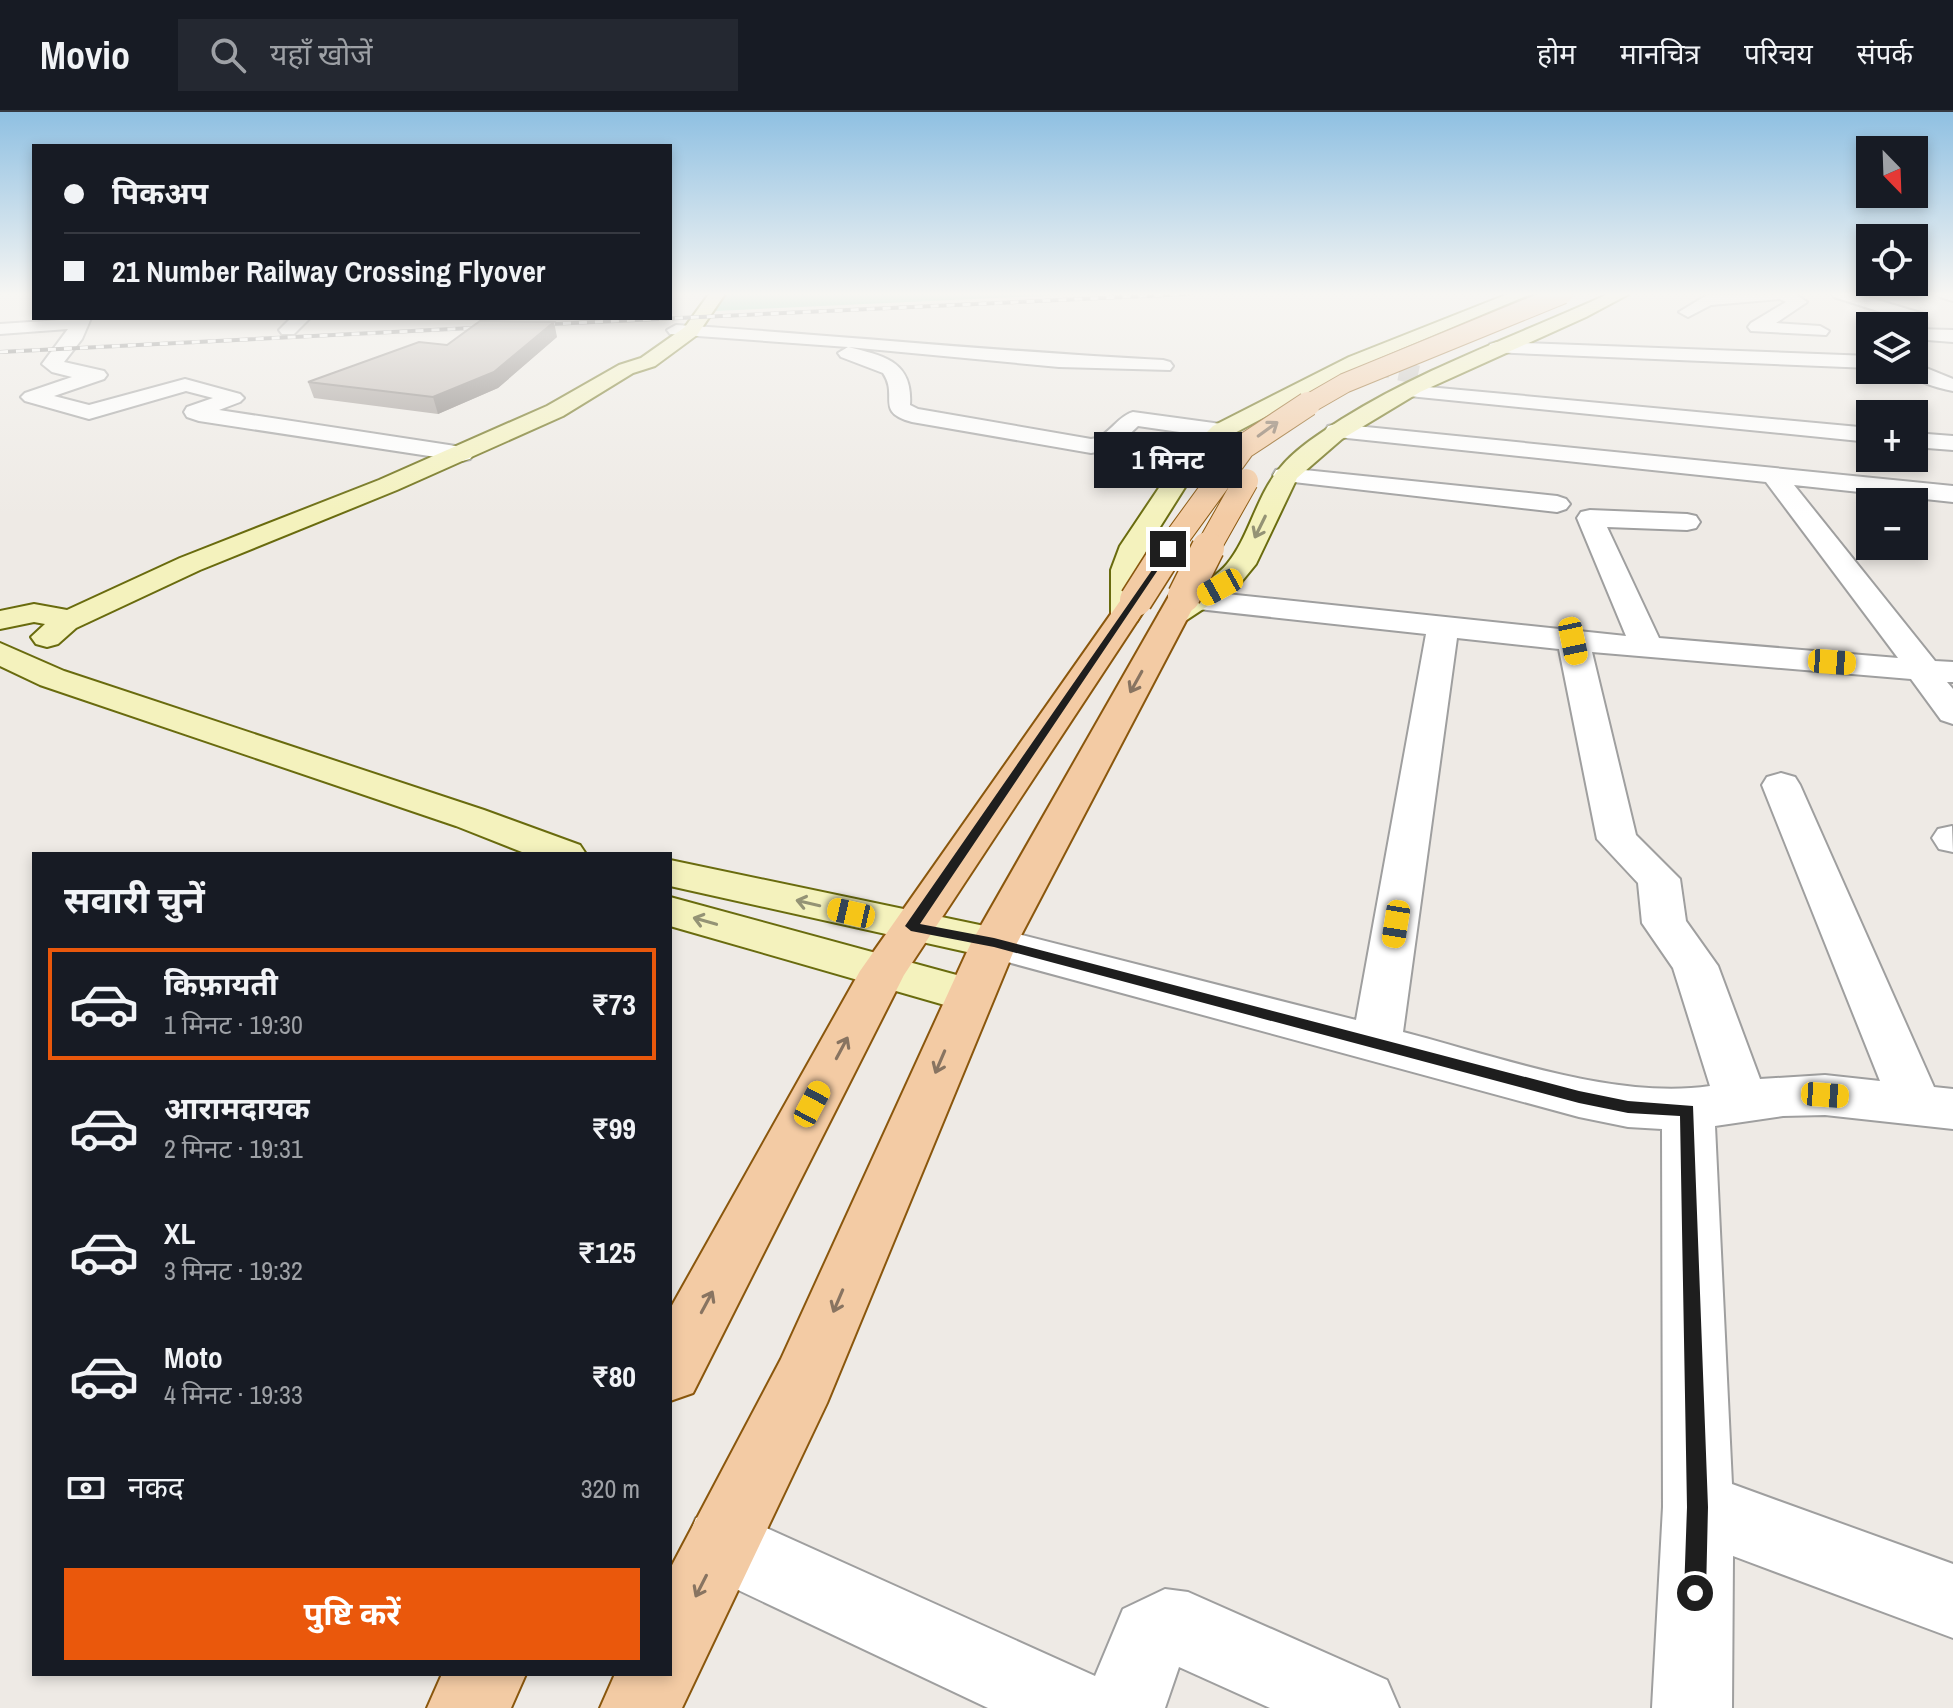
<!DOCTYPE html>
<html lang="hi">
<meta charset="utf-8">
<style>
body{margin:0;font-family:"Archivo Narrow","Noto Sans Devanagari",sans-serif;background:#242831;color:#f1f3f6;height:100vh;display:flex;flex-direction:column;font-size:30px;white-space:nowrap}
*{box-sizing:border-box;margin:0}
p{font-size:26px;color:#9ea1a6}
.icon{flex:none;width:44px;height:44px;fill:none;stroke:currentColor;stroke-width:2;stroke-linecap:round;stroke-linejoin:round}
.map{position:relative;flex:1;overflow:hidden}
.sheet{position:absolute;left:32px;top:740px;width:640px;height:824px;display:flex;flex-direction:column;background:#171b24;border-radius:0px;box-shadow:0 4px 12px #0003}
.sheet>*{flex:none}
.banner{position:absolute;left:32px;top:32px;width:640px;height:176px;border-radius:0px;box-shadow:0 4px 12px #0003;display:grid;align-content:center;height:176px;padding:0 32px;background:#171b24}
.needle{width:52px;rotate:157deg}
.buttons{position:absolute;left:1856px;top:24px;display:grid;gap:16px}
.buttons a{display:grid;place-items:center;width:72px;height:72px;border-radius:0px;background:#171b24;box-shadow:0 4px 12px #0003;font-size:40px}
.end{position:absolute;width:36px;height:36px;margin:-18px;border:10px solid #1e1e1e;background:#fff;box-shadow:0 0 0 4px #fff}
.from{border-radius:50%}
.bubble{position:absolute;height:56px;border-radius:0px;background:#171b24;box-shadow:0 4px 12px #0003;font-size:26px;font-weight:700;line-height:56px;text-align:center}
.car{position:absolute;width:24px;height:48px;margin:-24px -12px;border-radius:10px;box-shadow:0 0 6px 2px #0007;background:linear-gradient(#f5c518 24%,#345 0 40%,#f5c518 0 76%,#345 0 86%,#f5c518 0)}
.banner b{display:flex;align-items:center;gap:28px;height:76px;font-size:30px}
.banner b+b{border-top:2px solid #363941}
.banner i{width:20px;height:20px;background:#f1f3f6}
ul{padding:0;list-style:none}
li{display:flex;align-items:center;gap:24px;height:112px;margin:0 16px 12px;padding:0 16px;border:4px solid transparent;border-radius:0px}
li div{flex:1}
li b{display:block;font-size:30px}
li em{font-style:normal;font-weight:700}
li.active{border-color:#ea580c}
li>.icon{width:72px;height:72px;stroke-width:1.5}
h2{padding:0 32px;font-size:36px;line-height:96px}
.pay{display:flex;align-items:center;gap:20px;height:88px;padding:0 32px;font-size:30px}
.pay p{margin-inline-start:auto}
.action{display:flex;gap:16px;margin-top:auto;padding:16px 32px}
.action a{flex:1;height:92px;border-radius:0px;background:#ea580c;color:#fff;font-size:32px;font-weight:700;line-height:92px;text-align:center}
header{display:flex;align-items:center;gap:48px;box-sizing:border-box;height:112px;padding:0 40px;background:#171b24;border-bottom:2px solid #363941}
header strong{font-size:38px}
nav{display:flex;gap:44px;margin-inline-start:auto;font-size:28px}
.search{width:560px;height:72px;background:#242831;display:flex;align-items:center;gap:20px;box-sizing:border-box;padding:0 28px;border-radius:0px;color:#9ea1a6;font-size:30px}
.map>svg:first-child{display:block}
.pitch{fill:#89d6b2}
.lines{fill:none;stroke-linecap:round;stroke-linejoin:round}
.secondary-tunnel{stroke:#c4c1bd;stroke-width:19;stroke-dasharray:19 9;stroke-linecap:butt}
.street-casing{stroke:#9f9f9f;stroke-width:4}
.secondary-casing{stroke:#696b0e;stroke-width:4}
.primary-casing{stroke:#8a570d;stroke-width:4}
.street{fill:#fff;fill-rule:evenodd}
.secondary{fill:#f4f2bd;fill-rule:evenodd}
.primary{fill:#f3cba4;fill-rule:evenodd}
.rail-casing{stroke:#6c6c6c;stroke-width:4}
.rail{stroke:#fff;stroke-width:3;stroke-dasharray:8;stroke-linecap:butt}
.primary-bridge-far2-casing{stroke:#8a570d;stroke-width:21;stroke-linecap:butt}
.primary-bridge-far1-casing{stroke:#8a570d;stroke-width:26;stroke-linecap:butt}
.primary-bridge-casing{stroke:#8a570d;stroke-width:35;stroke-linecap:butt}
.primary-bridge-far2{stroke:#f3cba4;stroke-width:19}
.primary-bridge-far1{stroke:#f3cba4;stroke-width:24}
.primary-bridge{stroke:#f3cba4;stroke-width:32}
.wall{fill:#a19a96}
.shaded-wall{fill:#837d7a}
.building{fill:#bbb3ae;stroke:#837d7a;stroke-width:2}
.oneway{stroke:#887461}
.oneway2{stroke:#949375}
.route{fill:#1e1e1e}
</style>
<header>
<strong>Movio</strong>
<div class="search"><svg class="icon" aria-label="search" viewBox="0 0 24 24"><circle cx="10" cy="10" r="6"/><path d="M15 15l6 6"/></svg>यहाँ खोजें</div>
<nav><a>होम</a><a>मानचित्र</a><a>परिचय</a><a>संपर्क</a></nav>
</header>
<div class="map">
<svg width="1953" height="1596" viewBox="0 0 1953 1596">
<rect width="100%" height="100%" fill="#eeeae5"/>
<!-- pitch -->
<path class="pitch" d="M723 182H1086L715 199Z"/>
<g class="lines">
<!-- secondary-tunnel -->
<path class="secondary-tunnel" d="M1372 253 1418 263"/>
<!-- street casing -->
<g class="street-casing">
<path id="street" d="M1795 182 1807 190 1776 211 1820 214 1829 219 1826 223 1751 219 1748 215 1751 211 1786 190 1780 187 1711 193 1688 205 1679 200 1707 183Z
M1832 182H1857L1924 202 1927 206 1918 211 1912 210 1834 185Z
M1938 182H1953V189L1940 185Z
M91 206 82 227 64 250 104 259 107 263 104 267 54 284 89 293 185 267 240 282 244 286 240 290 219 298 462 335 470 337 474 342 470 347 462 349 199 309 187 305 184 300 187 295 213 286 186 279 89 307 25 289 21 285 25 281 72 265 52 260 42 252 68 217 0 222V212Z
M291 206H310L294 222H282L279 218Z
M676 213C838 223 1000 240 1163 248L1170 250 1173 254 1170 258 1059 255 848 235C884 244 913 249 910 293L918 297 1091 327C1109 325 1116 305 1133 300L1221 312 1229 314 1232 319 1229 324 1221 326 1138 314 1114 337 1091 341 912 310C874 300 899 284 883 261L841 245 838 241 848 235 670 222 667 218Z
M1914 217 1953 218V230L1914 227Z
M1497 230 1870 244V256L1490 240 1488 236 1490 232Z
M1914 251 1953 267V279C1934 275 1919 271 1905 258H1914Z
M1406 273 1870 316V330L1399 283 1396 279Z
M1336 312 1953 374V390L1794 373 1935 549 1953 550V570H1947L1953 577V612L1941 608 1911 567 1592 540 1636 723 1680 767 1686 809 1718 854 1760 967 1825 963 1880 969 1762 673 1767 665 1781 661 1795 665 1800 673 1934 975 1953 977V1017L1825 1003 1783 1004 1715 1014 1732 1372 1953 1452V1526L1733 1444 1732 1596H1652L1663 1395 1662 1017 1628 1015 1579 1005 978 842 971 831 978 820 994 816 1356 908 1426 522 1198 497 1187 494 1183 488 1187 482 1198 479 1626 524 1577 406 1581 400 1590 398 1687 402 1696 404 1700 410 1696 416 1687 418 1607 415 1659 526 1898 546 1766 370 1328 324 1325 319 1328 314ZM1457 526 1559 537 1597 727 1638 771 1642 811 1673 856 1710 974C1615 988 1496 944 1403 920Z
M1914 321 1953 324V338L1914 335Z
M1285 356 1557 384 1566 387 1570 392 1566 397 1557 400 1276 368 1273 363 1276 358Z
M1952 714 1953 740 1939 737 1932 726 1938 717Z
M722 1396 1095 1564 1123 1497 1165 1477 1188 1480 1387 1568 1399 1596H1270L1179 1555 1165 1596H988L696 1458 686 1432 696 1406Z"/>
</g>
<!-- secondary casing -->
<g class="secondary-casing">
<path id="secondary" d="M709 182H725L697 223 655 254 633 261 563 304 397 378 200 458 76 516 58 532 47 535 36 532 31 525 45 512 34 510 0 517V499L34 492 67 498 180 446 379 368 547 294 619 253 641 246 685 215Z
M1508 182H1531L1363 253 1229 324 1194 361 1148 434 1139 458 1141 502 1137 509 1126 511 1115 509 1111 502V458L1120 434 1175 352 1213 314 1349 245Z
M1608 182H1629L1586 205 1420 280 1342 327 1297 366 1256 452 1238 474 1185 509 1174 511 1163 509 1159 502C1173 481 1209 474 1227 452 1250 424 1256 384 1280 356 1296 336 1321 321 1342 307 1425 255 1519 223 1608 182Z
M0 531 64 559 484 698 580 733 586 742H527L456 714 40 573 0 554Z
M670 748 994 816 1010 820 1017 831 1010 842 994 846 670 774Z
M670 785 986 871 993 883 986 895 969 900 670 814Z"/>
</g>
<!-- primary casing -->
<g class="primary-casing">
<path id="primary" d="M1184 475 1195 478 1199 484 1017 831 827 1291 682 1596H600L615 1562H670V1457L781 1247 971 831 1169 484 1173 478Z
M1136 479 1147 482 1151 488 904 863 693 1281 670 1289V1197L860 859 1125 482Z
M442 1562H526L511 1596H427Z"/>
</g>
<!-- street -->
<use href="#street" class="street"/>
<!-- secondary -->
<use href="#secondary" class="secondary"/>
<!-- primary -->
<use href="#primary" class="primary"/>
<!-- rail casing -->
<g class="rail-casing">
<path id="rail" d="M531 213 1188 182
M0 240 491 215"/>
</g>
<!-- rail -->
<use href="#rail" class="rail"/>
<!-- primary-bridge-far2 casing -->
<g class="primary-bridge-far2-casing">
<path id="primary-bridge-far2" d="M1305 294 1345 271 1563 182"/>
</g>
<!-- primary-bridge-far1 casing -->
<g class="primary-bridge-far1-casing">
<path id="primary-bridge-far1" d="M1168 438 1243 335 1308 292
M1207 438 1246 369"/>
</g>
<!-- primary-bridge casing -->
<g class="primary-bridge-casing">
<path id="primary-bridge" d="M1184 484 1208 436
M1136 488 1169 436"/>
</g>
<!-- primary-bridge-far2 -->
<use href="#primary-bridge-far2" class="primary-bridge-far2"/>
<!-- primary-bridge-far1 -->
<use href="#primary-bridge-far1" class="primary-bridge-far1"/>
<!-- primary-bridge -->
<use href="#primary-bridge" class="primary-bridge"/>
</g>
<!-- wall -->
<path class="wall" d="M557 225 498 276 438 302 314 286 308 270Z"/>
<!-- shaded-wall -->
<path class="shaded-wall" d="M554 210 557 225 498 276 438 302 433 285Z"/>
<!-- building -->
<path class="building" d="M480 209 554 210 494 260 433 285 308 270 419 230 447 233Z"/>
<!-- one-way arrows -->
<defs><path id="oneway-shaft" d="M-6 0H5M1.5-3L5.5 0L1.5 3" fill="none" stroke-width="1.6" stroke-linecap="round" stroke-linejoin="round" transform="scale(2)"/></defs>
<g class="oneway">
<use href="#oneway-shaft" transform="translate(1268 317) rotate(-36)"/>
<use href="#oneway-shaft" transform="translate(1136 570) rotate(119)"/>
<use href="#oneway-shaft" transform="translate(842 936) rotate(-62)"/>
<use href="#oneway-shaft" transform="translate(940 950) rotate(113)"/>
<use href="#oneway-shaft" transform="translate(838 1189) rotate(113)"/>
<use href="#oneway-shaft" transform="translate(707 1190) rotate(-62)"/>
<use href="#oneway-shaft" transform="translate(701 1474) rotate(117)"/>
</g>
<g class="oneway2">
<use href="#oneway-shaft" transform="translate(1260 415) rotate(116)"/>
<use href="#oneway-shaft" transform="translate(808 791) rotate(-167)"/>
<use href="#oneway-shaft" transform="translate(705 809) rotate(-164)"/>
</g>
<!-- sky -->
<linearGradient id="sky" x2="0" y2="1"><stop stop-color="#8fc0e2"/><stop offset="0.45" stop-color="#f7f6f3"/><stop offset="1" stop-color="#f7f6f3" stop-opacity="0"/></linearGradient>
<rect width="1953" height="405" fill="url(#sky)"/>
<!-- route -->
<path class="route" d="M1168 435 1172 437 920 812 994 826 1579 979 1628 989 1693 994 1708 1395 1706 1481 1703 1489 1695 1492 1688 1489 1684 1481 1687 1395 1680 1004 1628 1001 1579 991 994 835 911 819 905 814Z"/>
</svg>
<div class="buttons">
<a><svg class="needle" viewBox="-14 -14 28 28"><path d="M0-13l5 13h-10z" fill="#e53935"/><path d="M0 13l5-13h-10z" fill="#9ea1a6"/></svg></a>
<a><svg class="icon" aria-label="locate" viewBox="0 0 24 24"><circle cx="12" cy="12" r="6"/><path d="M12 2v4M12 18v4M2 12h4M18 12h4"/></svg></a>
<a><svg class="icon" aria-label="layers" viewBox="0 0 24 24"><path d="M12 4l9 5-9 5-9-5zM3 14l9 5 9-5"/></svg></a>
<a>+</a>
<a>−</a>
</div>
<i class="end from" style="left:1695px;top:1481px"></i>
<i class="end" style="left:1168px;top:437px"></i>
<div class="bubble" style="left:1094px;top:320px;width:148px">1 मिनट</div>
<i class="car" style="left:1220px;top:475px;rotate:241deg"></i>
<i class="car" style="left:1573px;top:529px;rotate:168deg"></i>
<i class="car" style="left:1832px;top:550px;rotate:94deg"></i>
<i class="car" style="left:851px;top:801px;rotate:283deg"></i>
<i class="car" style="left:1396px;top:812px;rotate:189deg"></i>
<i class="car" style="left:1825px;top:983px;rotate:94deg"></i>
<i class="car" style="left:812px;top:992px;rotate:28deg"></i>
<div class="banner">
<b><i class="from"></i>पिकअप</b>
<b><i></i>21 Number Railway Crossing Flyover</b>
</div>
<section class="sheet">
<h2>सवारी चुनें</h2>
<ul>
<li class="active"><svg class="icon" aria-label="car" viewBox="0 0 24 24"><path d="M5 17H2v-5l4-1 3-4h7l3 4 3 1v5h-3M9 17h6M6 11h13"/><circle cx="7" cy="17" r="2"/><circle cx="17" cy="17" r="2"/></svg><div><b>किफ़ायती</b><p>1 मिनट · 19:30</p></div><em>₹73</em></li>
<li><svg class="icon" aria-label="car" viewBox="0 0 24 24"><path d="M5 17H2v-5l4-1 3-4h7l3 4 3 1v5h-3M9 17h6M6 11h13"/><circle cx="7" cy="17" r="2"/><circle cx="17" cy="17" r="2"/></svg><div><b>आरामदायक</b><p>2 मिनट · 19:31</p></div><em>₹99</em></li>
<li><svg class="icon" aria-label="car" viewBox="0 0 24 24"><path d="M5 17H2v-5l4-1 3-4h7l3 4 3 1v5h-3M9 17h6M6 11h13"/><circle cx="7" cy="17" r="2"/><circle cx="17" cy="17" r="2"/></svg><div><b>XL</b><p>3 मिनट · 19:32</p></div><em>₹125</em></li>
<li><svg class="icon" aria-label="car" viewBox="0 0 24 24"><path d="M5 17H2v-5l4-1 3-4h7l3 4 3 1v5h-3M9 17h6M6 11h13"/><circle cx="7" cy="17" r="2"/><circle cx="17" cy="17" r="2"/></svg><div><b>Moto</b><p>4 मिनट · 19:33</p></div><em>₹80</em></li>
</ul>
<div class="pay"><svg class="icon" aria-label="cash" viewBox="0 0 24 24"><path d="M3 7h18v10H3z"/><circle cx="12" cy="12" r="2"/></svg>नकद<p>320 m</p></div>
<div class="action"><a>पुष्टि करें</a></div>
</section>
</div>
